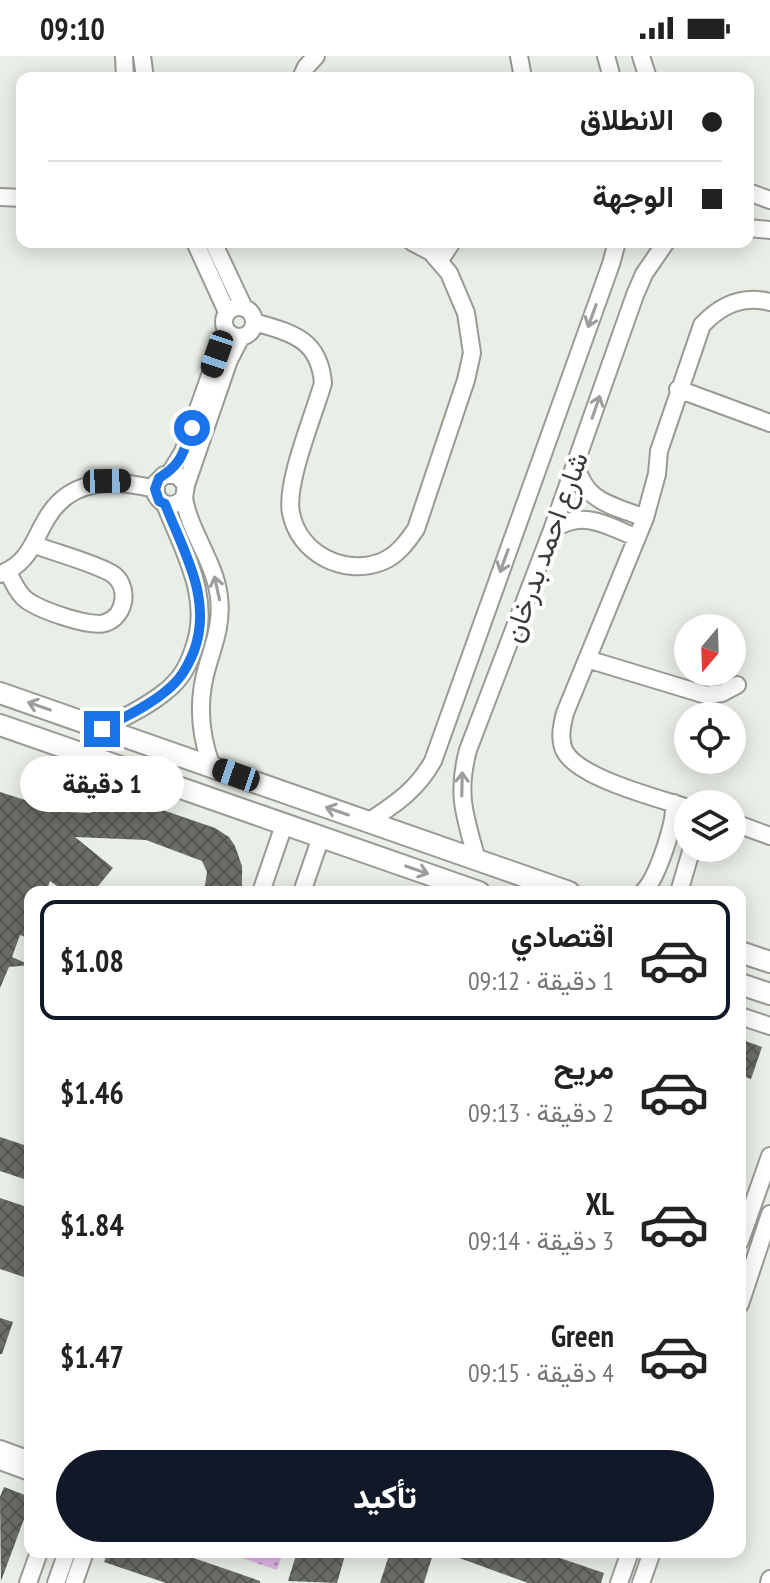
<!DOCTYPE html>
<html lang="ar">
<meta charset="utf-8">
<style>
body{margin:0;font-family:"PT Sans Narrow",Vazirmatn,sans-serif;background:#f2f2f2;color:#222;direction:rtl;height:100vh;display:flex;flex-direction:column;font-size:30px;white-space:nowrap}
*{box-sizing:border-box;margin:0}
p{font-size:26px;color:#767676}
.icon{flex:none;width:44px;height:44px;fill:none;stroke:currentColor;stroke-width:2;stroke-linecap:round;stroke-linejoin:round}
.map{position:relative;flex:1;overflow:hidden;direction:ltr}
.sheet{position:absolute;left:24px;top:830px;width:722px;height:672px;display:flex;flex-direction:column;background:#fff;border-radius:16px;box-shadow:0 4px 20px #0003;direction:rtl}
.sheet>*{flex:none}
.hud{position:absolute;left:16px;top:16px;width:738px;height:176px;border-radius:16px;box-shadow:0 4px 20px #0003;direction:rtl;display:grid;align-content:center;height:176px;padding:0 32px;background:#fff}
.needle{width:52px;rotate:199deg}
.fabs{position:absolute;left:674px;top:558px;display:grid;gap:16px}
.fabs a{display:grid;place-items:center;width:72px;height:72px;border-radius:50%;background:#fff;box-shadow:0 4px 20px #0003;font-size:40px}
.end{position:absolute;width:36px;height:36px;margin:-18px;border:10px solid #1a73e8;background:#fff;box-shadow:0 0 0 4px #fff}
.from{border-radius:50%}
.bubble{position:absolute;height:56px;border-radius:28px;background:#fff;box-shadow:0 4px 20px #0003;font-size:26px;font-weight:800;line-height:56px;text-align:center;direction:rtl}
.car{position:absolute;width:24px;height:48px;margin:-24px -12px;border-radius:10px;box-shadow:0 0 6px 2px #0007;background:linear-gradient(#222 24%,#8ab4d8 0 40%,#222 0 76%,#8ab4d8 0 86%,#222 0)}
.hud b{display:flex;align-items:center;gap:28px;height:76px;font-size:30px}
.hud b+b{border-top:2px solid #e0e0e0}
.hud i{width:20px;height:20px;background:#222}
ul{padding:14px 0 0;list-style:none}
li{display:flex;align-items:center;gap:24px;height:120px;margin:0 16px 12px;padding:0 16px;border:4px solid transparent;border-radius:16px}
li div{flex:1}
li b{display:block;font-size:30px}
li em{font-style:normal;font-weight:800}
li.current{border-color:#111827}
li>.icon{width:72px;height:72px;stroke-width:1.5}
.cta{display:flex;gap:16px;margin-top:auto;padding:16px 32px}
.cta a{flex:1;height:92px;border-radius:48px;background:#111827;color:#fff;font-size:32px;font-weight:800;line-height:92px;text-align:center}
.status{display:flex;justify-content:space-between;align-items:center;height:56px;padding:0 40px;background:#fff;direction:ltr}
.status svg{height:22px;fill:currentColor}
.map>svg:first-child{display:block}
.grass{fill:url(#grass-dots)}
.building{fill:url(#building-cross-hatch)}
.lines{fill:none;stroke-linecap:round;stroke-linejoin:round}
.minor-casing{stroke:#979b94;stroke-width:20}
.major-casing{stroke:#979b94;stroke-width:24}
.minor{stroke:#fff;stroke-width:16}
.major{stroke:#fff;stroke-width:20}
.oneway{stroke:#9c9e9c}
.route{stroke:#1a73e8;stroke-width:10}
.labels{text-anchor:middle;stroke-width:8;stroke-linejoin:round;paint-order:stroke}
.street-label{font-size:28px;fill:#3a3c39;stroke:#fff}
</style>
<div class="status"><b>09:10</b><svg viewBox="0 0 49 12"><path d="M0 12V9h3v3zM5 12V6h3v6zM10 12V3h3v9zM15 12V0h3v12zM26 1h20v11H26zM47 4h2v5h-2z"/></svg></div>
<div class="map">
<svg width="770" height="1527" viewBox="0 0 770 1527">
<defs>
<pattern id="grass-dots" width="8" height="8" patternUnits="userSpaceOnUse" patternTransform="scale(2)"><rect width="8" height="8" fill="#dfb5e5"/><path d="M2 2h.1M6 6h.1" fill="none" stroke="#b694bb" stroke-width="1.8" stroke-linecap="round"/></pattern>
<pattern id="building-cross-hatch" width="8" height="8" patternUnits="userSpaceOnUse" patternTransform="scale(2)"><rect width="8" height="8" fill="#6a6e66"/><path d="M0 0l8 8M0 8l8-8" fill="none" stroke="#545751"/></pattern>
</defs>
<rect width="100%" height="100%" fill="#e9eee6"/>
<!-- grass -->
<path class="grass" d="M224 1496H283L277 1514Z"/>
<!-- building -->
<path class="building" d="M0 736 44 750 43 755 91 757 105 740 116 738 215 772 229 781 235 790 242 810V836H204L207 816 202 805 146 784 75 781 113 812 93 836H66L50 825 46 836H30V883L20 879 12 901 30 909 9 911 0 932Z
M740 983 762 991 751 1023 740 1019Z
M0 1081 30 1091V1125L0 1115Z
M0 1142 30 1152V1223L0 1213Z
M0 1262 13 1266 2 1298H0Z
M4 1431 30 1441V1447L1 1525 0 1441Z
M108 1496H183L182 1498 260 1525V1527H166L104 1506Z
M297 1496H346L337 1527 288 1525Z
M390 1496H416L432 1501 424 1527H380Z
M443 1496H542L604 1517 601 1527H528Z"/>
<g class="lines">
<!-- minor casing -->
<g class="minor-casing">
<path id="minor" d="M124 0 125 22
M142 0 145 22
M519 0 523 22
M606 0 612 22
M641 0 648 22
M301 22 306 11 316 0
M748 136 770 144
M0 141 22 142
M748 172 770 174
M195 186 227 256
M213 186 244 252
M440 204 452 186
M224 266a15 15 0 1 1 30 0a15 15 0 1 1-30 0Z
M254 266C291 277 319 282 323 327 314 359 285 427 291 457 299 498 344 520 381 506 397 500 407 486 416 473L466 324 472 297 466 257 449 217 431 196 412 186
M678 333 770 367
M576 408C584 446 612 449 645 462
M170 417 183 396 226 274
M186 429 177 419H164L156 427V439C163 451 174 452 184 442L186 429 229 304 241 281
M184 442C190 477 215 506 219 541 222 566 215 585 208 608 197 643 199 677 212 711
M552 474C584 453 606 469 637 482
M8 515C12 525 16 534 24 542 36 553 90 572 105 567 127 560 130 528 111 517 88 505 59 498 35 489
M0 518C29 508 33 485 47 462 71 421 115 423 155 433
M587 603 706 639 722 637 737 629
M102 673C124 661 147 651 166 635 180 624 187 612 193 595 213 543 184 497 165 448
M688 752C658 742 577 722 564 694 559 682 562 669 565 657L645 462 657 418 659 395 702 269C721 249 742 239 770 246
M368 766C395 748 417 734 433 705L611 208 617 186
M732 766 770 780
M477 804C465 760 456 739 468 694L552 474 635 239 644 218 666 186
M261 836 284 769
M302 836 321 781
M643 836C657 823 676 766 674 747
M679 836 692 792
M740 960 770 970
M740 1185 770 1100
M740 1248 770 1158
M0 1393 30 1404
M0 1405 30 1416
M28 1527 39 1496
M56 1527 67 1496
M74 1527 85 1496
M619 1527 630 1496
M641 1527 652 1496
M769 1527 770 1523"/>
</g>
<!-- major casing -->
<g class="major-casing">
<path id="major" d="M0 637 569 836
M0 669 479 836
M740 896 770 906
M740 928 770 938"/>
</g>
<!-- minor -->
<use href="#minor" class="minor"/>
<!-- major -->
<use href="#major" class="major"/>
</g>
<!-- one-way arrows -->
<defs><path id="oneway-shaft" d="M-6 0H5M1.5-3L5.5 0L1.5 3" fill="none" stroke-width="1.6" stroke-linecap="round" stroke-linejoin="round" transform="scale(2)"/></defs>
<g class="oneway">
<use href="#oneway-shaft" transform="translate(592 260) rotate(110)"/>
<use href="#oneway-shaft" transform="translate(596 351) rotate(-71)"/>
<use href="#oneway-shaft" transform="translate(504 505) rotate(110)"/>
<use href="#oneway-shaft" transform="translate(217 532) rotate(-102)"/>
<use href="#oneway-shaft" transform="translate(39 650) rotate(-161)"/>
<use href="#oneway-shaft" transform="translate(462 728) rotate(-89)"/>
<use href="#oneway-shaft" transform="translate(337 755) rotate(-161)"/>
<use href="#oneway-shaft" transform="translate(417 814) rotate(19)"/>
</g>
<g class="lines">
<!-- route -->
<path class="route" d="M102 673C124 661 147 651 166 635 180 624 187 612 194 595 213 543 184 497 165 448L159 445 155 433 159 422C182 408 183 397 192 372"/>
</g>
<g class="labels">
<!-- street labels -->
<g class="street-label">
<text transform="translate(545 491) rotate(-70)" y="10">شارع احمد بدرخان</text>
</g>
</g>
</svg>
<div class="fabs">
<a><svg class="needle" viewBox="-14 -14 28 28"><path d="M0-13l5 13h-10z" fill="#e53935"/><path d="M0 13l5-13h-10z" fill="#767676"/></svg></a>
<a><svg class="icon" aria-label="locate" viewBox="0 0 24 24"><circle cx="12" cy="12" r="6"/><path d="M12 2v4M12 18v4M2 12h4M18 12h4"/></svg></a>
<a><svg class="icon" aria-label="layers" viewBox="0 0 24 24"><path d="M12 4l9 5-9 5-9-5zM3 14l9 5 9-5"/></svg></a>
</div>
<i class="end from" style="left:192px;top:372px"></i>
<i class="end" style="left:102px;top:673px"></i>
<div class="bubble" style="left:20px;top:700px;width:164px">1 دقيقة</div>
<i class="car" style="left:217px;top:298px;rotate:199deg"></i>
<i class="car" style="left:107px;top:425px;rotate:89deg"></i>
<i class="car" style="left:236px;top:719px;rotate:289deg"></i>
<div class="hud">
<b><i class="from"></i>الانطلاق</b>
<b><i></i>الوجهة</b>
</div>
<section class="sheet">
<ul>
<li class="current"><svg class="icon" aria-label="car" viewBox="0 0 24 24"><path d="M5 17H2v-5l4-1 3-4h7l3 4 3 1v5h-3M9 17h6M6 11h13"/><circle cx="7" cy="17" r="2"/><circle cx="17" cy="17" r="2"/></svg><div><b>اقتصادي</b><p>1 دقيقة · 09:12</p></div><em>$1.08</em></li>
<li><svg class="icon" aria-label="car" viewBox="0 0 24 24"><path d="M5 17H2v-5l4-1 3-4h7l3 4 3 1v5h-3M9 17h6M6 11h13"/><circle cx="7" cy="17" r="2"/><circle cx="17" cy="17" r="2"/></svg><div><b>مريح</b><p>2 دقيقة · 09:13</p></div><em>$1.46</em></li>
<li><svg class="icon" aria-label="car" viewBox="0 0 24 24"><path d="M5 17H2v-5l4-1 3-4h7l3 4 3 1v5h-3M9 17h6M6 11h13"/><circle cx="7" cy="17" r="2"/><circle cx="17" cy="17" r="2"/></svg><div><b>XL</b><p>3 دقيقة · 09:14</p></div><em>$1.84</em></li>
<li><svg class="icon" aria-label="car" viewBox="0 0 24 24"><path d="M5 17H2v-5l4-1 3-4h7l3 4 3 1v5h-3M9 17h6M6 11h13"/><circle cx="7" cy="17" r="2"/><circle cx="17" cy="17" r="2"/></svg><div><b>Green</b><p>4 دقيقة · 09:15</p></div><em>$1.47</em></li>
</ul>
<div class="cta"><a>تأكيد</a></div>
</section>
</div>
